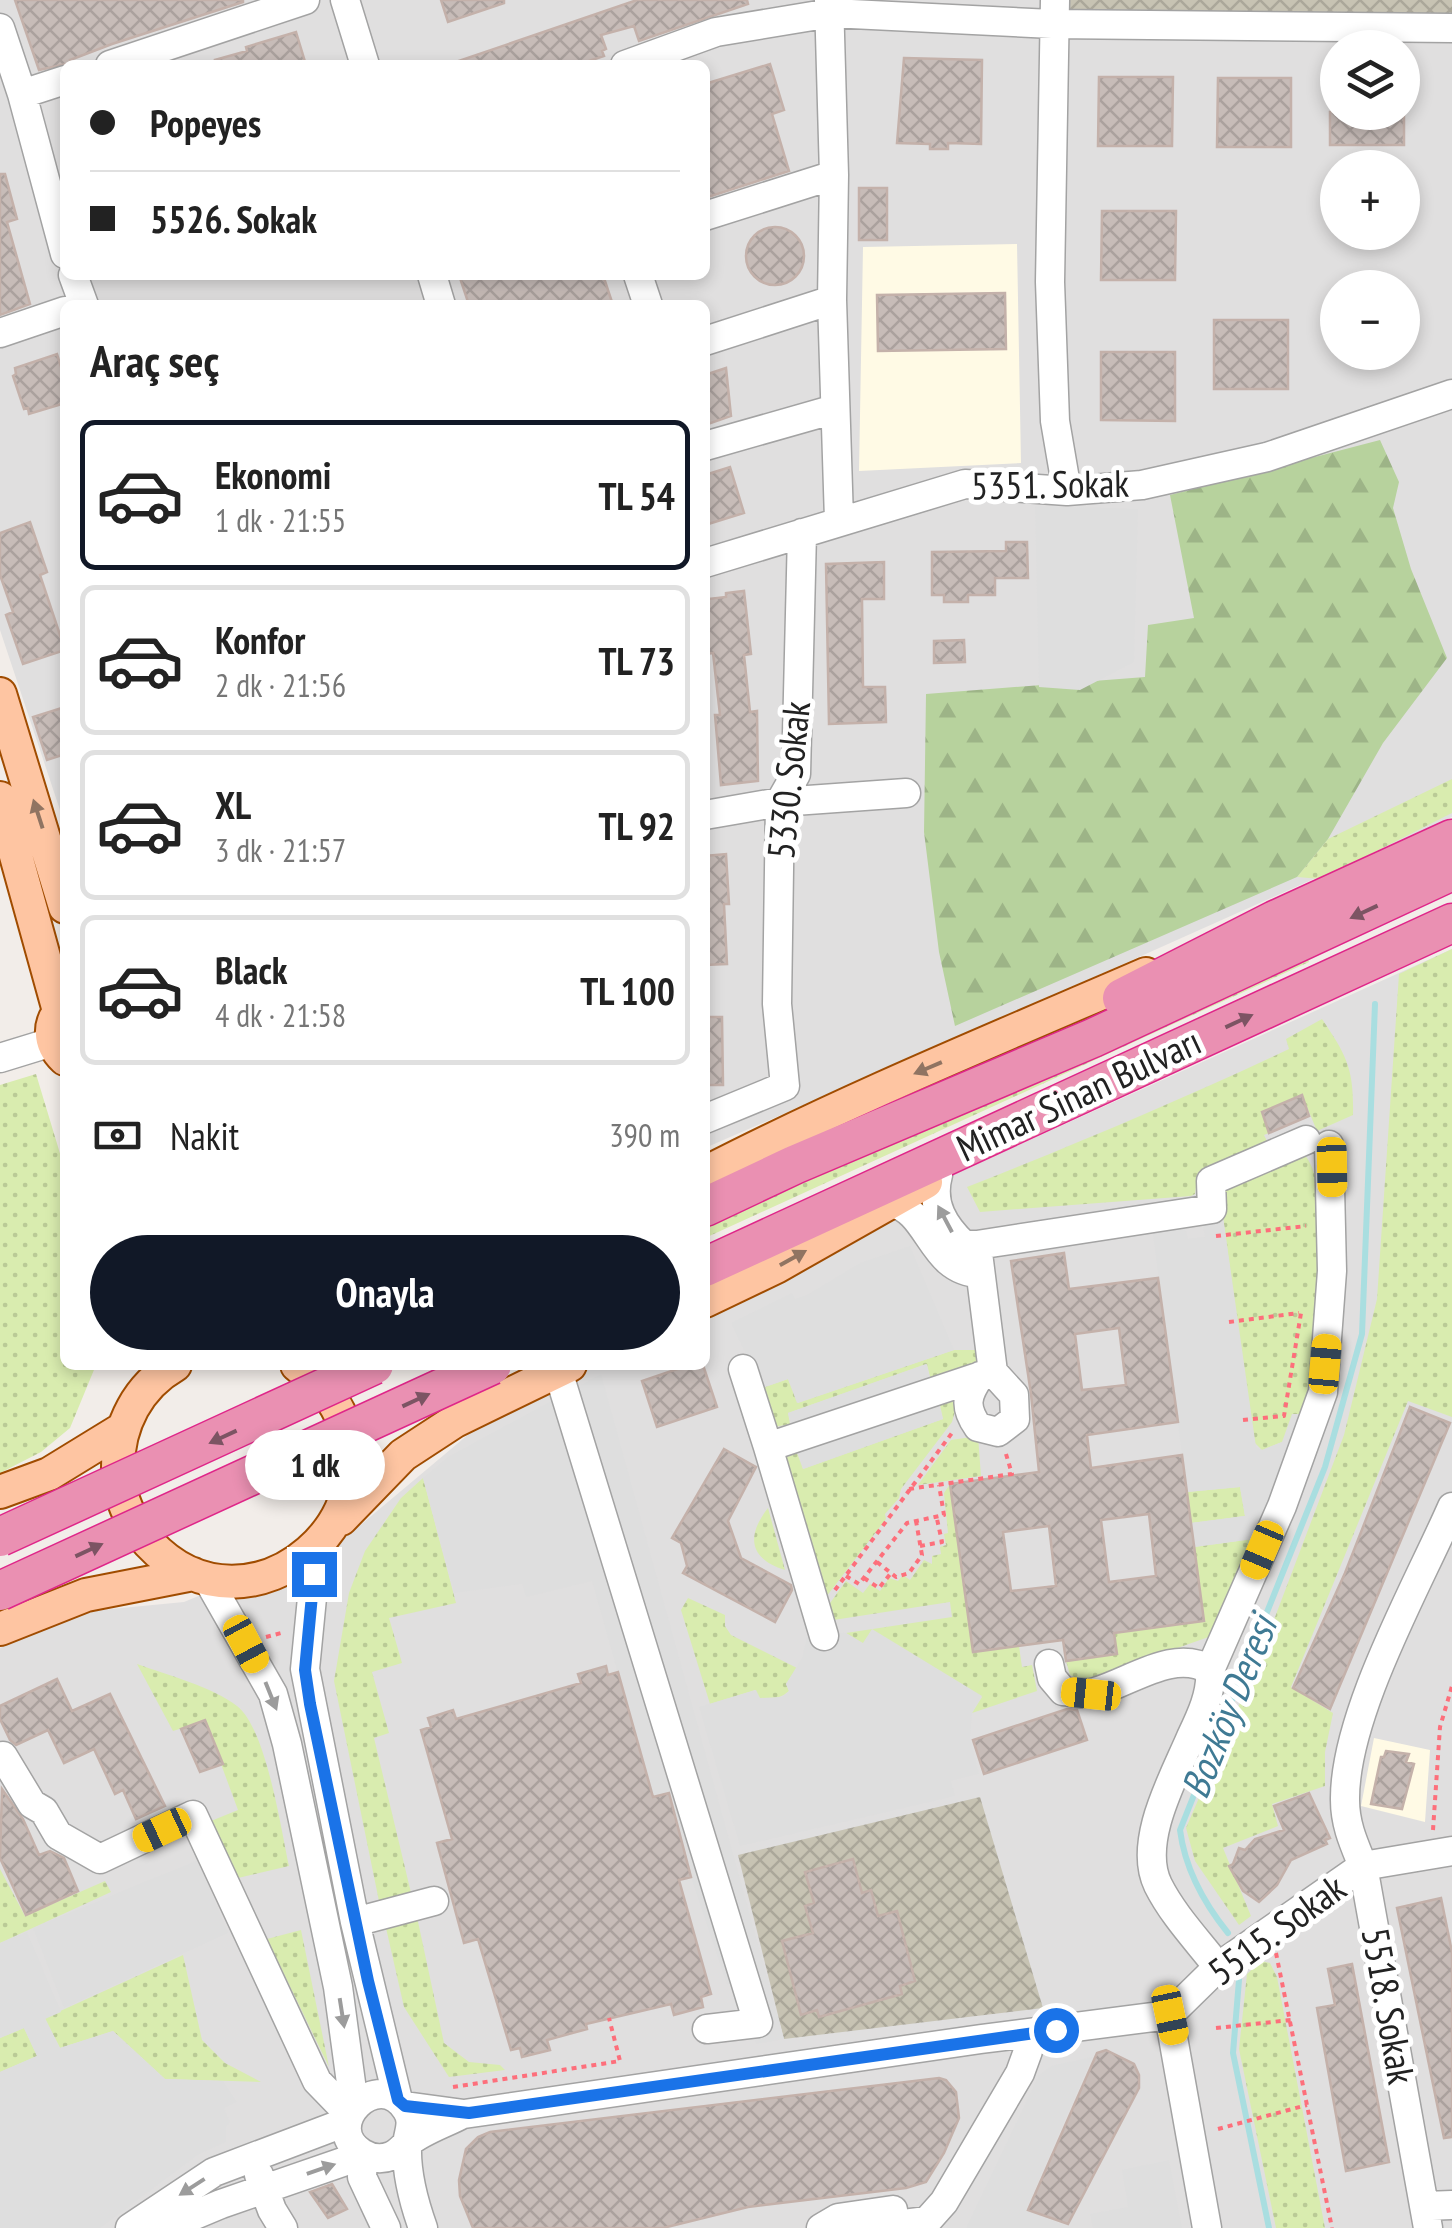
<!DOCTYPE html>
<html lang="tr">
<meta charset="utf-8">
<style>
body{margin:0;font-family:"PT Sans Narrow",sans-serif;background:#f6f6f6;color:#222;height:100vh;display:flex;flex-direction:column;font-size:38px;white-space:nowrap}
*{box-sizing:border-box;margin:0}
p{font-size:32px;color:#767676}
.icon{flex:none;width:55px;height:55px;fill:none;stroke:currentColor;stroke-width:2;stroke-linecap:round;stroke-linejoin:round}
.map{position:relative;flex:1;overflow:hidden}
.panel{position:absolute;left:60px;top:300px;width:650px;height:1070px;display:flex;flex-direction:column;background:#fff;border-radius:15px;box-shadow:0 5px 15px #0003}
.panel>*{flex:none}
.hud{position:absolute;left:60px;top:60px;width:650px;height:220px;border-radius:15px;box-shadow:0 5px 15px #0003;display:grid;align-content:center;height:220px;padding:0 30px;background:#fff}
.controls{position:absolute;left:1320px;top:30px;display:grid;gap:20px}
.controls a{display:grid;place-items:center;width:100px;height:100px;border-radius:50%;background:#fff;box-shadow:0 5px 15px #0003;font-size:50px}
.end{position:absolute;width:45px;height:45px;margin:-22px;border:12px solid #1a73e8;background:#fff;box-shadow:0 0 0 5px #fff}
.from{border-radius:50%}
.bubble{position:absolute;height:70px;border-radius:35px;background:#fff;box-shadow:0 5px 15px #0003;font-size:32px;font-weight:700;line-height:70px;text-align:center}
.car{position:absolute;width:30px;height:60px;margin:-30px -15px;border-radius:12px;box-shadow:0 0 8px 2px #0007;background:linear-gradient(#f5c518 24%,#345 0 40%,#f5c518 0 76%,#345 0 86%,#f5c518 0)}
.hud b{display:flex;align-items:center;gap:35px;height:95px;font-size:38px}
.hud b+b{border-top:2px solid #e0e0e0}
.hud i{width:25px;height:25px;background:#222}
ul{padding:0;list-style:none}
li{display:flex;align-items:center;gap:30px;height:150px;margin:0 20px 15px;padding:0 10px;border:5px solid #e0e0e0;border-radius:15px}
li div{flex:1}
li b{display:block;font-size:38px}
li em{font-style:normal;font-weight:700}
li.active{border-color:#111827}
li>.icon{width:90px;height:90px;stroke-width:1.5}
h2{padding:0 30px;font-size:45px;line-height:120px}
.pay{display:flex;align-items:center;gap:25px;height:110px;padding:0 30px;font-size:38px}
.pay p{margin-inline-start:auto}
.primary-button{display:flex;gap:20px;margin-top:auto;padding:20px 30px}
.primary-button a{flex:1;height:115px;border-radius:60px;background:#111827;color:#fff;font-size:40px;font-weight:700;line-height:115px;text-align:center}
.map>svg:first-child{display:block}
.residential{fill:#e0dfdf;fill-rule:evenodd}
.education{fill:#fffae5}
.construction{fill:url(#construction-cross-hatch)}
.grass{fill:url(#grass-dots)}
.forest{fill:url(#forest-firs)}
.parking{fill:#dedede}
.lines{fill:none;stroke-linecap:round;stroke-linejoin:round}
.stream{stroke:#a9dee0;stroke-width:6}
.building{fill:url(#building-cross-hatch);stroke:#c4b1aa;stroke-width:2.5;fill-rule:evenodd}
.minor-casing{stroke:#a3a3a3;stroke-width:31}
.major-casing{stroke:#a04c00;stroke-width:36}
.highway-casing{stroke:#df2689;stroke-width:41}
.path{stroke:#fd6f7b;stroke-width:4;stroke-dasharray:5 5;stroke-linecap:butt}
.minor{stroke:#fff;stroke-width:28}
.major{stroke:#fec5a2;stroke-width:32}
.highway{stroke:#ea90b2;stroke-width:38}
.highway-bridge-casing{stroke:#df2689;stroke-width:41;stroke-linecap:butt}
.highway-bridge{stroke:#ea90b2;stroke-width:38}
.oneway{fill:#907462}
.oneway2{fill:#7c5463}
.oneway3{fill:#9c9c9c}
.route{stroke:#1a73e8;stroke-width:12}
.labels{text-anchor:middle;stroke-width:10;stroke-linejoin:round;paint-order:stroke}
.street-label{font-size:38px;fill:#222;stroke:#fff}
.water-label{font-size:40px;font-style:italic;fill:#3f7a94;stroke:#fff}
</style>
<div class="map">
<svg width="1452" height="2228" viewBox="0 0 1452 2228">
<defs>
<pattern id="construction-cross-hatch" width="8" height="8" patternUnits="userSpaceOnUse" patternTransform="scale(2.5)"><rect width="8" height="8" fill="#c7c3b3"/><path d="M0 0l8 8M0 8l8-8" fill="none" stroke="#aba79a"/></pattern>
<pattern id="grass-dots" width="8" height="8" patternUnits="userSpaceOnUse" patternTransform="scale(2.5)"><rect width="8" height="8" fill="#d9ecaf"/><path d="M2 2h.1M6 6h.1" fill="none" stroke="#baca96" stroke-width="1.8" stroke-linecap="round"/></pattern>
<pattern id="forest-firs" width="22" height="20" patternUnits="userSpaceOnUse" patternTransform="scale(2.5)"><rect width="22" height="20" fill="#b7d29d"/><path d="M5 1l3.5 6h-7zM16 11l3.5 6h-7z" fill="#9db487"/></pattern>
<pattern id="building-cross-hatch" width="8" height="8" patternUnits="userSpaceOnUse" patternTransform="scale(2.5)"><rect width="8" height="8" fill="#c7bcb8"/><path d="M0 0l8 8M0 8l8-8" fill="none" stroke="#aba19e"/></pattern>
</defs>
<rect width="100%" height="100%" fill="#f2ede9"/>
<!-- residential -->
<path class="residential" d="M0 0H1452V817L958 1038 705 1148V305H65V825L0 630ZM1338 48H1402V112H1338ZM65 65H705V275H65ZM1338 168H1402V232H1338ZM1338 288H1402V352H1338Z
M1452 949V2228H0V1648L80 1612 184 1602 351 1533 551 1365H705V1287Z"/>
<!-- education -->
<path class="education" d="M1017 244 1021 463 859 471 863 247Z
M1374 1738 1430 1750 1425 1822 1361 1806Z"/>
<!-- construction -->
<path class="construction" d="M1069 0H1452V16L1067 9Z
M980 1797 1043 2008 784 2039 738 1855Z"/>
<!-- grass -->
<path class="grass" d="M1452 779V813L1321 879 1297 877 1328 839Z
M1452 949V1417L1408 1401 1291 1687 1333 1713 1325 1752V1786L1272 1804 1278 1826 1223 1848 1251 1916 1239 1925 1195 1861 1186 1828 1261 1654 1344 1435 1377 1299 1399 974Z
M1305 951 1309 962 705 1238V1224Z
M1322 1019C1347 1056 1354 1069 1353 1115L1317 1131 1302 1095 1262 1112 1269 1133 1264 1135 1267 1141 1204 1168 1198 1173 1195 1194 1191 1196 980 1212 967 1187C1076 1144 1183 1099 1289 1049L1286 1039Z
M36 1074 65 1170V1365H96L70 1428 41 1452 0 1473V1085Z
M1303 1153C1339 1189 1314 1360 1310 1414L1282 1442 1262 1450 1253 1441 1223 1217 1222 1190Z
M954 1350H983L985 1359 930 1377 927 1364 788 1413 790 1424 775 1427 762 1388 788 1379 798 1403Z
M958 1400 952 1422 901 1489 899 1498 885 1514 886 1519 823 1601 786 1463 787 1457 797 1453 803 1469 943 1419 940 1405Z
M978 1436 981 1476 918 1485 951 1440Z
M423 1478 456 1603 389 1618 402 1663 372 1672 389 1733 374 1738 412 1897 380 1906 334 1681 349 1593 365 1551 401 1498Z
M950 1484 973 1651 1019 1646 1022 1667 1032 1665 1037 1691 972 1713 982 1697 872 1630 863 1644 846 1633 952 1617 950 1602 827 1621 825 1610 846 1581 863 1593 870 1584 880 1591 889 1578 898 1581 903 1575 910 1580 924 1560 932 1564V1556L941 1554 940 1547 946 1545 944 1534 948 1533 944 1493Z
M1240 1487 1245 1516 1191 1523 1187 1492Z
M768 1508 785 1570C749 1559 746 1536 768 1508Z
M1253 1539 1220 1633 1095 1677 1081 1680 1070 1675 1066 1661 1116 1654 1114 1633 1204 1621 1194 1547Z
M688 1598 725 1615V1626L731 1635 797 1668 786 1684 789 1691C780 1699 772 1699 759 1698L755 1690 710 1704 681 1610Z
M137 1664C167 1675 213 1687 237 1706 266 1728 281 1829 289 1866L238 1878 211 1821 238 1810 205 1721 173 1731Z
M0 1869 25 1916 105 1881 111 1892 0 1943Z
M417 1917 444 2043 469 2062 500 2065 505 2070 449 2077 404 2007 386 1928Z
M301 1930 329 2067 267 1939Z
M183 1955 202 2040 225 2063 261 2082 165 2079 113 2031 60 2048 45 2018Z
M1261 1961 1270 1963 1277 1977 1325 2228H1276L1239 2049 1247 1974Z
M24 2028 37 2056 0 2072V2038Z"/>
<!-- forest -->
<path class="forest" d="M1380 440 1399 482 1393 508 1411 569 1447 658 1383 743 1328 839 1297 877 955 1026 939 952 924 832 926 694 1145 677 1148 625 1194 618 1170 495Z"/>
<!-- parking -->
<path class="parking" d="M1035 506 1138 509 1134 662 1080 690 1039 687Z
M1223 1217 1256 1447 1262 1450 1282 1442 1292 1414H1310L1253 1539 1194 1547 1191 1523 1245 1516 1240 1487 1187 1492 1153 1235 1159 1227 1184 1224 1188 1239 1205 1237 1202 1222Z
M910 1246 954 1350 797 1403 788 1379 762 1388 731 1323 792 1293 795 1299 807 1295 860 1263Z
M926 1364 943 1419 803 1469 788 1413Z
M601 1374 784 2039 756 2044 737 1982 727 1985 691 1877 671 1793 653 1797 592 1581 526 1597 522 1584 454 1593 423 1478 448 1457Z
M872 1629 982 1696 972 1713 970 1739 979 1774 951 1781 955 1796 740 1846 699 1707 756 1690 760 1698 782 1697 789 1691 786 1684 802 1658 807 1637 834 1632 846 1633 863 1643Z
M198 1860 228 1933 64 2008 33 1928Z
M27 1932 61 2012 45 2019 60 2048 113 2031 165 2079 223 2081 237 2102 224 2108 230 2122 226 2127V2142L199 2154 100 2228H0V2072L37 2056 24 2028 0 2038V1943Z
M1092 2057 1026 2210 1071 2228H966L1039 2075 1051 2066Z
M1169 2160 1182 2228H1093L1090 2214 1128 2207 1122 2170Z"/>
<g class="lines">
<!-- stream -->
<path class="stream" d="M1228 1933C1203 1902 1185 1869 1180 1830L1325 1467 1362 1334 1375 1004
M1239 1980 1233 2053 1269 2228"/>
</g>
<!-- building -->
<path class="building" d="M15 0H243V2L112 44 70 60 71 63 39 70Z
M441 0H504V3L448 22Z
M637 0H747L748 4 639 41 634 26 601 35 606 49 602 51 604 56 577 65H456V62Z
M296 32 306 65H216L215 60 247 51 246 47Z
M904 58 982 60 981 144 948 143V149H930V144L897 143Z
M770 64 784 110 772 114 789 171 705 198V84Z
M1099 77H1173L1172 146H1098Z
M1218 78H1291V147H1217Z
M1330 112H1404V145H1330Z
M0 174H5L17 219 7 222 30 304 0 315Z
M859 188H887V240H859Z
M1102 211H1176L1175 280H1101Z
M746 256a29 29 0 1 1 58 0a29 29 0 1 1-58 0Z
M459 275H603L613 305H469Z
M1005 293 1006 349 878 351 877 295Z
M1214 320H1288V389H1214Z
M1101 352H1175V421L1101 420Z
M57 354 65 380V403L29 414 28 408 24 409 13 376 16 374 15 368Z
M726 368 731 416 705 425V375Z
M730 467 744 513 705 525V475Z
M30 522 47 572 40 575 65 650 23 664 6 615 13 612 0 575V533Z
M1006 542H1027L1028 578H995V595H968V602H944V595H932V552L1006 551Z
M884 562V599H862L863 687H885L886 722 829 724 826 564Z
M744 591 751 654 744 655 750 712 757 711 758 781 721 785 715 715H720L713 653 705 654V604L709 603 708 599 726 597V593Z
M964 640 965 662 934 663V641Z
M65 707V754L47 760 33 717Z
M726 854 729 904H724L727 964 705 965V856Z
M705 1017H722L723 1085H705Z
M1302 1095 1309 1116 1269 1133 1262 1112Z
M1064 1253 1069 1289 1158 1278 1178 1422 1087 1435 1091 1468 1182 1455 1204 1621 1114 1633 1117 1654 1066 1661 1063 1640 973 1652 950 1484 1039 1472 1031 1394 1011 1261ZM1119 1328 1126 1385 1082 1390 1075 1334ZM1149 1514 1156 1576 1109 1582 1101 1520ZM1049 1526 1056 1586 1011 1591 1003 1532Z
M689 1365H703L717 1407 657 1427 642 1381Z
M1410 1407 1450 1423 1330 1709 1293 1688 1345 1573Z
M724 1449 756 1467 728 1521 741 1558 791 1585 792 1590 775 1622 683 1573 687 1566 681 1543 672 1538Z
M606 1666 608 1675 618 1672 653 1797 669 1793 691 1877 679 1880 711 1994 701 1997 703 2007 674 2015 671 2004 586 2024 587 2029 547 2040 550 2050 522 2057 520 2048 511 2050 478 1939 464 1943 437 1843 452 1839 421 1730 431 1727 428 1718 453 1710 456 1719 581 1683 578 1674Z
M57 1679 72 1711 110 1694 165 1806 136 1819 123 1790 115 1794 94 1749 64 1763 48 1730 16 1745 10 1740 0 1719V1706Z
M1067 1709 1077 1710 1087 1740 984 1774 973 1740Z
M205 1720 223 1764 200 1772 181 1729Z
M1386 1751 1409 1754 1406 1762 1414 1764 1402 1809 1371 1804 1381 1757H1384Z
M2 1789 23 1819 39 1855 50 1851 64 1858 78 1891 26 1915 0 1858Z
M1309 1793 1330 1838 1325 1840 1327 1844 1291 1860 1277 1885 1259 1902 1243 1891 1229 1866 1233 1864 1239 1848 1245 1850 1255 1839 1284 1830 1274 1806Z
M853 1859 862 1893 871 1890 878 1916 897 1911 915 1981 900 1986 902 1994 819 2017 817 2010 801 2015 782 1941 813 1933 805 1906 814 1903 805 1872Z
M1441 1898 1452 1952V2137L1444 2138 1397 1908Z
M1352 1964 1389 2162 1346 2171 1317 2008 1335 2005 1328 1969Z
M1106 2050 1134 2064 1139 2075V2088L1068 2224 1028 2210 1097 2053Z
M939 2078 946 2080 956 2092 959 2118 944 2153 926 2182 906 2188 748 2207 663 2228H473L460 2196 459 2180 466 2149 478 2137 490 2132Z
M332 2184 347 2209 328 2218 310 2192Z"/>
<g class="lines">
<!-- minor casing -->
<g class="minor-casing">
<path id="minor" d="M345 0 365 65
M829 0 834 175 832 300 839 520
M1055 0 1050 282 1055 421 1067 491
M0 28 22 94 65 254
M110 65 305 0
M625 65 716 32 831 13 1052 24 1452 28
M22 94 65 80
M705 216 834 175
M73 275 84 305
M432 275 441 305
M638 275 648 305
M0 333 65 311
M705 341 832 300
M705 446 835 409
M705 563 965 484 1067 491 1142 485 1267 457 1452 394
M705 815 780 802 906 793
M0 1058 52 1042
M705 1119 785 1086 777 1004 780 802 796 774 802 533
M938 1175C930 1204 944 1226 964 1245H977
M890 1202C931 1211 930 1272 980 1273
M743 1369 768 1447
M558 1371 758 2023 707 2029
M980 1376C966 1396 964 1407 978 1427L998 1432 1015 1419 1014 1395 993 1372
M317 1547 305 1669 355 1922 398 2100
M208 1580 273 1694 287 1744 338 1987 354 2105
M824 1636 768 1447 993 1372 977 1245 1212 1209 1211 1181 1306 1140
M1049 1664 1052 1678 1063 1691C1074 1692 1085 1695 1095 1692 1131 1682 1174 1648 1210 1670 1212 1693 1201 1716 1191 1737 1174 1777 1137 1842 1158 1885 1173 1915 1198 1941 1218 1967
M1210 1670 1282 1506 1323 1392 1332 1271 1329 1145
M0 1757 3 1756 32 1804 44 1811 58 1835 100 1859 193 1815 317 2081 349 2114
M355 1922 434 1901
M1169 2015 1218 1967 1363 1866 1452 1851
M1169 2015 1207 2228
M405 2106 464 2114 981 2039 1169 2015
M363 2155 362 2177 386 2228
M259 2175 272 2210 283 2228
M1425 2206 1452 2205
M130 2228 214 2172 346 2122
M164 2228 221 2204 363 2155
M423 2228C414 2203 406 2173 407 2145 408 2132 415 2122 406 2109 378 2066 319 2126 362 2153 370 2158 381 2160 391 2156 399 2153 402 2147 409 2142 424 2130 446 2123 463 2114
M821 2228 838 2218 893 2210
M872 2228 927 2221 944 2202 1020 2073 1028 2051
M1428 2228 1363 1866C1354 1844 1345 1825 1345 1800 1344 1715 1417 1587 1452 1507"/>
</g>
<!-- major casing -->
<g class="major-casing">
<path id="major" d="M0 694 65 907
M0 798 59 1011
M65 1006C47 1022 48 1043 65 1059
M705 1173C849 1099 998 1038 1146 974
M705 1301 776 1267 926 1182
M175 1365C138 1386 118 1425 118 1467 117 1495 131 1523 149 1543 250 1652 416 1508 325 1390 318 1381 306 1373 297 1365
M0 1492 49 1474 124 1428
M341 1519 403 1455 455 1421 570 1365
M0 1629 86 1595 193 1574"/>
</g>
<!-- highway casing -->
<g class="highway-casing">
<path id="highway" d="M1122 998 1275 920 1452 839
M705 1207 794 1165 1093 1038 1452 871
M705 1267 1452 923"/>
</g>
<!-- path -->
<path class="path" d="M1216 1236 1306 1226
M1229 1322 1299 1313
M1243 1420 1284 1416 1301 1313
M909 1489 1012 1474 1006 1454
M920 1546 942 1542 937 1519
M877 1562 896 1577 909 1573 922 1555 916 1521
M846 1576 859 1584 907 1523 944 1515 939 1485
M864 1578 879 1588 891 1573
M835 1590 952 1433
M266 1637 285 1632
M1433 1830 1440 1727 1452 1686
M1276 1953 1332 2228
M1216 2028 1291 2020
M453 2087 620 2061 609 2018
M1218 2129 1307 2105"/>
<!-- minor -->
<use href="#minor" class="minor"/>
<!-- major -->
<use href="#major" class="major"/>
<!-- highway -->
<use href="#highway" class="highway"/>
<!-- highway-bridge casing -->
<g class="highway-bridge-casing">
<path id="highway-bridge" d="M0 1537 374 1365
M0 1591 492 1365"/>
</g>
<!-- highway-bridge -->
<use href="#highway-bridge" class="highway-bridge"/>
</g>
<!-- one-way arrows -->
<defs><path id="oneway-solid" d="M-6-.8H1V-3.2L6.5 0L1 3.2V.8H-6Z" transform="scale(2.5)"/></defs>
<g class="oneway">
<use href="#oneway-solid" transform="translate(38 814) rotate(-108)"/>
<use href="#oneway-solid" transform="translate(928 1068) rotate(157)"/>
<use href="#oneway-solid" transform="translate(793 1258) rotate(-29)"/>
</g>
<g class="oneway2">
<use href="#oneway-solid" transform="translate(1364 912) rotate(155)"/>
<use href="#oneway-solid" transform="translate(1239 1021) rotate(-25)"/>
<use href="#oneway-solid" transform="translate(416 1400) rotate(-25)"/>
<use href="#oneway-solid" transform="translate(223 1437) rotate(155)"/>
<use href="#oneway-solid" transform="translate(89 1550) rotate(-25)"/>
</g>
<g class="oneway3">
<use href="#oneway-solid" transform="translate(945 1219) rotate(-118)"/>
<use href="#oneway-solid" transform="translate(271 1696) rotate(68)"/>
<use href="#oneway-solid" transform="translate(342 2013) rotate(81)"/>
<use href="#oneway-solid" transform="translate(321 2169) rotate(-19)"/>
<use href="#oneway-solid" transform="translate(192 2187) rotate(147)"/>
</g>
<g class="lines">
<!-- route -->
<path class="route" d="M314 1574 305 1670 310 1704 368 1981 398 2100 405 2106 469 2113 1056 2030"/>
</g>
<g class="labels">
<!-- street labels -->
<g class="street-label">
<text transform="translate(1050 485) rotate(-1)" y="13">5351. Sokak</text>
<text transform="translate(789 780) rotate(-84)" y="13">5330. Sokak</text>
<text transform="translate(1079 1095) rotate(-25)" y="13">Mimar Sinan Bulvarı</text>
<text transform="translate(1277 1930) rotate(-36)" y="13">5515. Sokak</text>
<text transform="translate(1388 2006) rotate(80)" y="13">5518. Sokak</text>
</g>
<!-- water labels -->
<g class="water-label">
<text transform="translate(1229 1707) rotate(-68)" y="14">Bozköy Deresi</text>
</g>
</g>
</svg>
<div class="controls">
<a><svg class="icon" aria-label="layers" viewBox="0 0 24 24"><path d="M12 4l9 5-9 5-9-5zM3 14l9 5 9-5"/></svg></a>
<a>+</a>
<a>−</a>
</div>
<i class="end from" style="left:1056px;top:2030px"></i>
<i class="end" style="left:314px;top:1574px"></i>
<div class="bubble" style="left:245px;top:1430px;width:140px">1 dk</div>
<i class="car" style="left:1332px;top:1167px;rotate:179deg"></i>
<i class="car" style="left:1325px;top:1364px;rotate:5deg"></i>
<i class="car" style="left:1262px;top:1550px;rotate:203deg"></i>
<i class="car" style="left:246px;top:1644px;rotate:152deg"></i>
<i class="car" style="left:1091px;top:1694px;rotate:276deg"></i>
<i class="car" style="left:162px;top:1830px;rotate:245deg"></i>
<i class="car" style="left:1170px;top:2015px;rotate:168deg"></i>
<div class="hud">
<b><i class="from"></i>Popeyes</b>
<b><i></i>5526. Sokak</b>
</div>
<section class="panel">
<h2>Araç seç</h2>
<ul>
<li class="active"><svg class="icon" aria-label="car" viewBox="0 0 24 24"><path d="M5 17H2v-5l4-1 3-4h7l3 4 3 1v5h-3M9 17h6M6 11h13"/><circle cx="7" cy="17" r="2"/><circle cx="17" cy="17" r="2"/></svg><div><b>Ekonomi</b><p>1 dk · 21:55</p></div><em>TL 54</em></li>
<li><svg class="icon" aria-label="car" viewBox="0 0 24 24"><path d="M5 17H2v-5l4-1 3-4h7l3 4 3 1v5h-3M9 17h6M6 11h13"/><circle cx="7" cy="17" r="2"/><circle cx="17" cy="17" r="2"/></svg><div><b>Konfor</b><p>2 dk · 21:56</p></div><em>TL 73</em></li>
<li><svg class="icon" aria-label="car" viewBox="0 0 24 24"><path d="M5 17H2v-5l4-1 3-4h7l3 4 3 1v5h-3M9 17h6M6 11h13"/><circle cx="7" cy="17" r="2"/><circle cx="17" cy="17" r="2"/></svg><div><b>XL</b><p>3 dk · 21:57</p></div><em>TL 92</em></li>
<li><svg class="icon" aria-label="car" viewBox="0 0 24 24"><path d="M5 17H2v-5l4-1 3-4h7l3 4 3 1v5h-3M9 17h6M6 11h13"/><circle cx="7" cy="17" r="2"/><circle cx="17" cy="17" r="2"/></svg><div><b>Black</b><p>4 dk · 21:58</p></div><em>TL 100</em></li>
</ul>
<div class="pay"><svg class="icon" aria-label="cash" viewBox="0 0 24 24"><path d="M3 7h18v10H3z"/><circle cx="12" cy="12" r="2"/></svg>Nakit<p>390 m</p></div>
<div class="primary-button"><a>Onayla</a></div>
</section>
</div>
